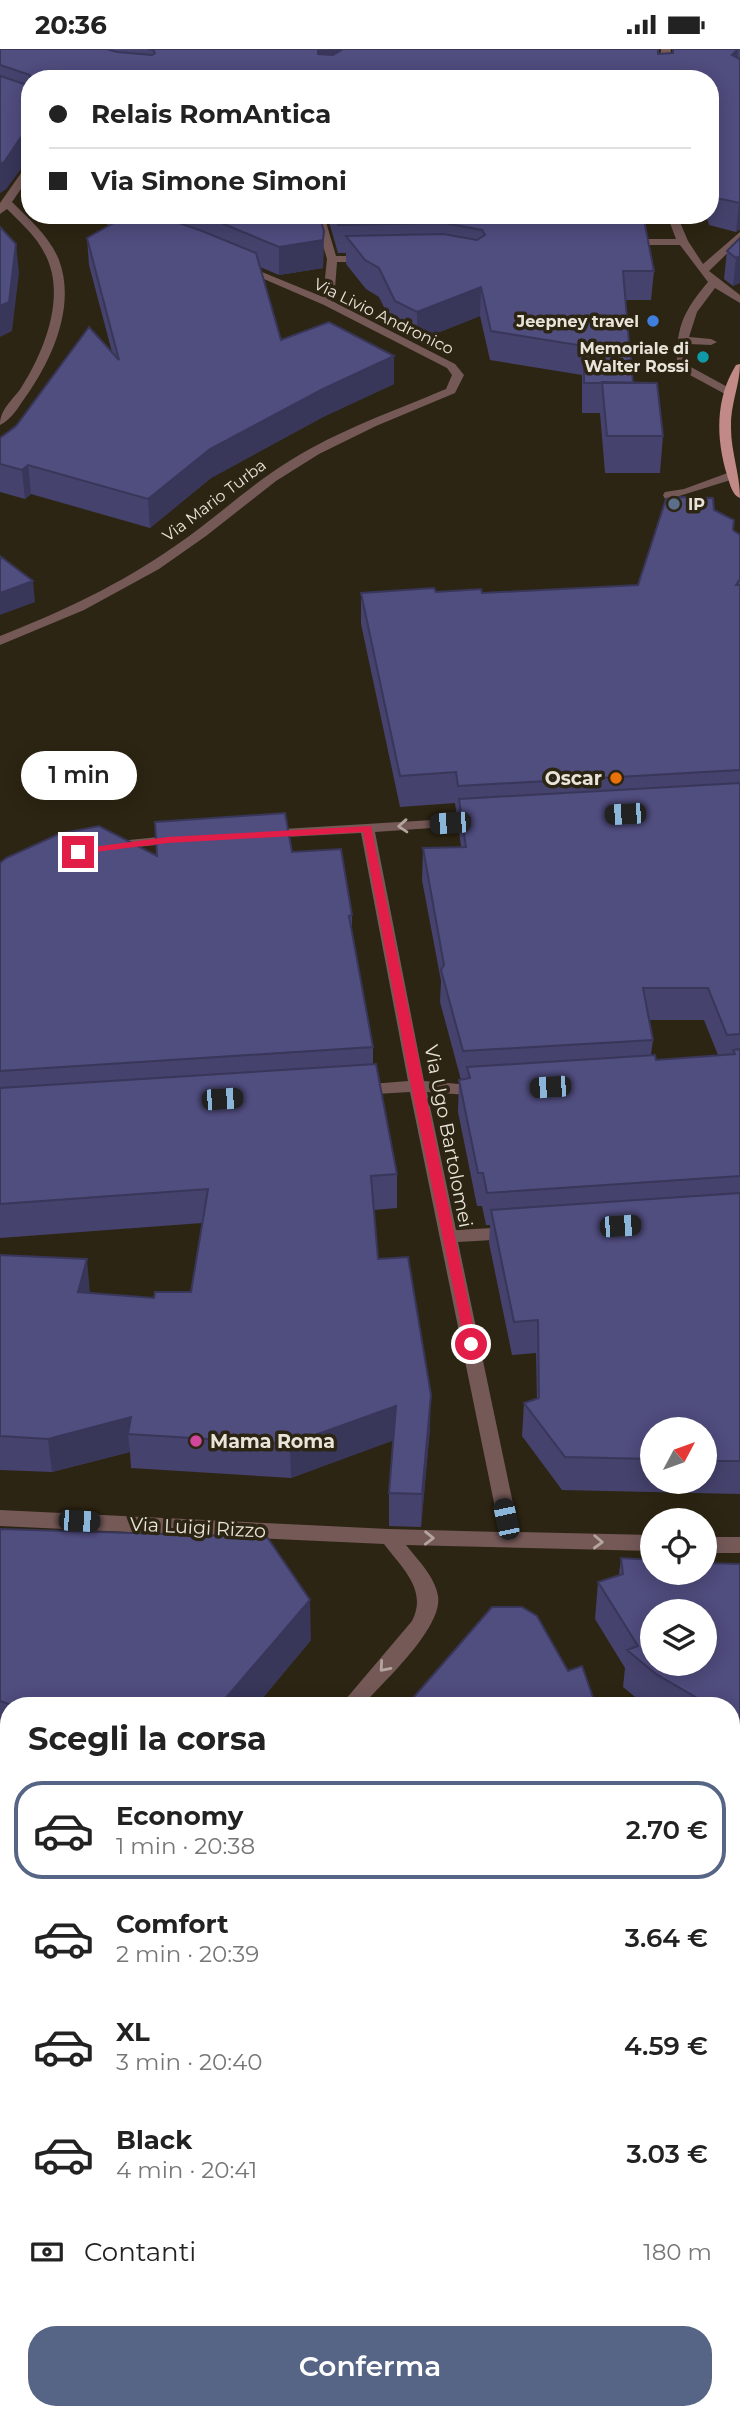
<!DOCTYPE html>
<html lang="it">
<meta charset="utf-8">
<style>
body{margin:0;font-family:Montserrat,sans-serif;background:#f2f2f2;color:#222;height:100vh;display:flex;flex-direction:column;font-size:26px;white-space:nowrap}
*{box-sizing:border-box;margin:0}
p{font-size:23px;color:#767676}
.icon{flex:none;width:38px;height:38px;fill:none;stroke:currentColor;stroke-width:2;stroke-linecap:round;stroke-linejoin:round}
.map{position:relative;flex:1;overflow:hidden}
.details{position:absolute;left:0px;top:1648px;width:740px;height:723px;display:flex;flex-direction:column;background:#fff;border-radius:28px 28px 0 0;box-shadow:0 4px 18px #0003}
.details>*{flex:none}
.hud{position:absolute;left:21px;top:21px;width:698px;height:154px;border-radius:28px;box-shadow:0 4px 18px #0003;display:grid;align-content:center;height:154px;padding:0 28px;background:#fff}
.needle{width:46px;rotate:49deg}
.buttons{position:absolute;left:640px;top:1368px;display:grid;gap:14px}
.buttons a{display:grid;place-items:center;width:77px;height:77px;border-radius:50%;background:#fff;box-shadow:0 4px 18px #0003;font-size:35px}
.end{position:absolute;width:32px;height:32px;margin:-16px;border:9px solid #e11d48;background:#fff;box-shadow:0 0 0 4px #fff}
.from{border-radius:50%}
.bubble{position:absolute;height:49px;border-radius:24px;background:#fff;box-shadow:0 4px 18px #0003;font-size:23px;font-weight:600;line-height:49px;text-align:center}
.car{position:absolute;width:21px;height:42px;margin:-21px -10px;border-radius:9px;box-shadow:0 0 5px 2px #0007;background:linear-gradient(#222 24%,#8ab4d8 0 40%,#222 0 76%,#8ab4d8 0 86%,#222 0)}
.hud b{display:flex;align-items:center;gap:24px;height:66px;font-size:26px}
.hud b+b{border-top:2px solid #e0e0e0}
.hud i{width:18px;height:18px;background:#222}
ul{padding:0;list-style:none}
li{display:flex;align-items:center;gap:21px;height:98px;margin:0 14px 10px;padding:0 14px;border:4px solid transparent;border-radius:28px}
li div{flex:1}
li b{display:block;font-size:26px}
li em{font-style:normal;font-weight:600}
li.active{border-color:#566585}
li>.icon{width:63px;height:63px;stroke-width:1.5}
h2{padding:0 28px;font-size:32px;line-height:84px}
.pay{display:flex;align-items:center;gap:18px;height:77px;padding:0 28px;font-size:26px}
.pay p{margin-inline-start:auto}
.button{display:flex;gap:14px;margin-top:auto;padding:14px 28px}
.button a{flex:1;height:80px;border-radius:28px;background:#566585;color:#fff;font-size:28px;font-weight:600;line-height:80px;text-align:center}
.status{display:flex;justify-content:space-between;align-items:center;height:49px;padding:0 35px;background:#fff;direction:ltr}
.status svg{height:19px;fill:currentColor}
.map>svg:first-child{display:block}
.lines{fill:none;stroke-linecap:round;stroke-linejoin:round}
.minor{fill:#745957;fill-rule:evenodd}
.major{fill:#c28a86;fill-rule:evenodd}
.wall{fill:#45426d;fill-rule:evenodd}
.shaded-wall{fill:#383659}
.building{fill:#504d7f;stroke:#383659;stroke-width:2;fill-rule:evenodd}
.oneway{stroke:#b4a59e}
.route{fill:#e11d48}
.shop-dot{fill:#3f7fe0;stroke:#2d2513;stroke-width:2.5}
.culture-dot{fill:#0f9aa8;stroke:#2d2513;stroke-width:2.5}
.service-dot{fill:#5c6f8a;stroke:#2d2513;stroke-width:2.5}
.food-dot{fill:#e8710a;stroke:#2d2513;stroke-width:2.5}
.hotel-dot{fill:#d1479c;stroke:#2d2513;stroke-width:2.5}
.labels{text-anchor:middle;stroke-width:7;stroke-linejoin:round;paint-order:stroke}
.far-street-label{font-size:16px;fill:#e9e4d9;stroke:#2d2513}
.far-poi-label{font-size:16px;font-weight:bold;fill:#e9e4d9;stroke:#2d2513;text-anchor:end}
.poi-label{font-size:19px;font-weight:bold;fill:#e9e4d9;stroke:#2d2513;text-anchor:end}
.street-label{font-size:19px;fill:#e9e4d9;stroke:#2d2513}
</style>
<div class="status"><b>20:36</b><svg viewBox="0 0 49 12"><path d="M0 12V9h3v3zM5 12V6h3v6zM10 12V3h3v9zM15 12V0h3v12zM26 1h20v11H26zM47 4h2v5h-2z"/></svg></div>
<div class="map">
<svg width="740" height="2371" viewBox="0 0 740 2371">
<rect width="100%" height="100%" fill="#2d2513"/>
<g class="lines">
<!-- minor -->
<path class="minor" d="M661 0H671L668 30H658Z
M30 116V127L12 153C29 170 50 188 59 211 77 259 50 315 22 353 17 361 9 372 0 376 0 360 12 352 21 339 44 303 67 247 45 205 36 187 21 174 7 160L0 165V154L26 117Z
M73 166H92L141 180 136 183Z
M314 166H324L336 207H367L372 210 367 213H337L334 253 455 315 464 326 455 344 376 377 319 405 276 432 206 487 159 520 84 561 0 596V587C61 563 121 535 175 497 215 470 250 436 291 411 339 381 394 362 446 340L452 326 447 319 324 256 236 218 245 216 323 248 327 210Z
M667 166H677L688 192 703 215 740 183V192L709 222 740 246V254L715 239 697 263 689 288 711 290 717 293 711 296 689 295V317L733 341V345H725L677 319C676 279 682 264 708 233L680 196H624L619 193 624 190H676Z
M733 422 737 423V429L676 448 687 471 681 475 677 474 663 446 665 443 684 440Z
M483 768 490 772 488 775 375 783 424 1032 482 1037 490 1042 482 1047 427 1043 456 1181 511 1178 520 1184 511 1190 458 1193 519 1483 653 1486V1502L406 1496C418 1511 435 1528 438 1547 443 1579 383 1633 362 1657H340L412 1572C428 1541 402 1519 384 1495L0 1477V1461L389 1480 500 1483 410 1043 359 1046 351 1041 359 1036 408 1032 361 784 266 789 259 785 266 781Z
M179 786 184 787 186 790 184 793 109 801 102 797 109 793Z
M705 1488H740V1504H705Z
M0 1733 9 1736V1754L0 1751Z
M0 2162 9 2163V2187L0 2186Z
M9 2271V2343L0 2347V2275Z"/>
<!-- major -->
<path class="major" d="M740 315C740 336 730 356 731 379 731 403 740 425 740 449 732 446 730 435 727 426 716 389 715 350 736 316Z"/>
</g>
<!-- wall -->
<path class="wall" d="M0 0H658V5L740 0V180L736 183 709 176 706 166H710V30H30V140L25 139 23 117 6 140 0 144Z
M128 166H319L324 182 323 219 279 226 260 218 281 291 394 307V335L323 368 211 429 150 479 31 445 25 450 0 443V389L112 303 89 216 87 189Z
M327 166H641V171L654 222 651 251H625L629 299 633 334 663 387 660 424H605L600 364H582V326L490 311 480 267 417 292 395 281 379 248 366 240 346 215V204H338Z
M740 189V234L733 237 724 230 727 202Z
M714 461 733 481 740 486V1445L562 1441 522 1387 524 1354 537 1350 536 1304 512 1306 489 1194 490 1176H486L482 1157H477L458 1063 459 1031H461L440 953 441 932 422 831 423 799 461 798 459 782V768H457L455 754 400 758 361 575V544L436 543 482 544 638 536ZM649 971H704L718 1006 656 1011 651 1006 653 991ZM653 1381H705V1433H653Z
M292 803 352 866V881L373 998V1015L397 1125V1159L374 1161 378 1210 430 1379 421 1478 389 1477V1444L393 1391 291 1429 131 1419 130 1403 52 1423 0 1421V1206L90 1244 154 1249 191 1243 202 1174 0 1189V814L157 807Z
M0 1480 311 1591 256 1657H9V1693L0 1690Z
M621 1509 740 1515V1949L732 1965V1657H646L623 1638 625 1619 595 1570 598 1533 619 1526Z
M740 2052V2312L732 2307V2068Z"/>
<!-- shaded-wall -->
<path class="shaded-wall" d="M321 0H362L318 30V2Z
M738 0 736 26 732 6Z
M27 86 29 113 22 112 23 117 6 140 0 144V115L21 88Z
M740 154V180L736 183 739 155Z
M324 182 323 219 279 226V198Z
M16 195 19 224 12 282 0 288V257Z
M740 207V234L733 237 736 209Z
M481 238 480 267 417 292V263Z
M394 307V335L323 368 211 429 150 479 148 450 210 400 323 340Z
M28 416 31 445 25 450 22 421Z
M33 532 35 553 0 566V544Z
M87 1210 90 1244 78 1243Z
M431 1346 430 1379 421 1478 422 1445Z
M396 1357 395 1391 291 1429 290 1395Z
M131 1368 128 1385 130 1403 52 1423 48 1390Z
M310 1551 311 1591 256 1657H219Z
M740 1926V1949L732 1965V1943Z
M9 1993V2046L0 2063V2010Z
M411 2362H428L423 2371H407Z"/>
<!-- building -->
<path class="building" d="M0 0H107L117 3 152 6 155 4 153 1 148 0H321L318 2V5L333 6 343 0H658V5L673 4V0H738L732 6 740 10V154L711 148 710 30H30V26L0 16Z
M0 27 27 36 30 34V88L27 86 21 88 4 113 0 115Z
M30 100V113L22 112Z
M128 166H156L202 182 256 204 281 291 329 273 394 307 323 340 210 400 148 450 28 416 22 421 0 415V389L16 377 89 278 119 311 87 189Z
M202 166H319L324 182 323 191 279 198Z
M335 166H535L541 171H644L654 222H623L629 293 627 295 630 301 633 334H584V297L491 282 481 238 417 263 395 252 379 219 365 211 346 187 443 185 477 191 485 186 482 181 444 174 338 176Z
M0 178 16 195 9 253 0 257Z
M740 189V207L736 209 727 202Z
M602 333 657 334 663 387H607Z
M680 448 713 449 714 461 734 471 733 481 740 486V530L736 536H740V721L458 737 456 723 400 727 361 544 434 539 436 543 481 540 482 544 638 536 666 450Z
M0 507 33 532 0 544Z
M740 734V985L727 986 708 939H643L653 991 463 1002 441 921 444 916 423 799 466 798 459 750Z
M285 764 292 803 341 800 352 866 349 867 373 998 0 1022V814L6 809 59 785 99 777 157 807 155 773Z
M740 1000V1127L487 1144 483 1124H478L459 1031 470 1029 467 1018 655 1006 656 1011 735 1005 733 1001Z
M376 1015 397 1125 371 1127 378 1210 408 1208 431 1346 422 1445 389 1444 396 1357 290 1395 128 1385 131 1368 48 1390 0 1387V1206L87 1210 78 1243 154 1249 155 1243H191L208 1140 0 1155V1039Z
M740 1144V1412H705V1381H653V1410L565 1408 524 1354 539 1349 538 1271 514 1273 491 1161Z
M0 1480 267 1488 310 1551 219 1657H14L0 1652Z
M621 1509 653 1511V1524H705V1514L740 1515V1674L732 1669V1657H711L656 1625 627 1601 638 1597 598 1533 623 1525ZM653 1563H705V1615H653Z
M492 1558H522L537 1567 568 1622 582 1617 596 1657H406Z
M740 1683V1926L732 1943V1687Z
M0 1759 9 1762V1993L0 2010Z
M740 2052V2277L732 2273V2068Z
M60 2362H411L407 2371H55Z"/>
<!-- one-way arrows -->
<defs><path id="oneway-chevron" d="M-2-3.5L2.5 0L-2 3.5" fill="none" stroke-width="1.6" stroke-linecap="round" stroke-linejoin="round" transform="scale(1.75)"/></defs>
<g class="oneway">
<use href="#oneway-chevron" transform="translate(403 777) rotate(176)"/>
<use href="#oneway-chevron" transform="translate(429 1489) rotate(1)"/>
<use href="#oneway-chevron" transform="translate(598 1493) rotate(2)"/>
<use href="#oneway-chevron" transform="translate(384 1618) rotate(131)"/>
</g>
<!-- route -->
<path class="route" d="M371 777 477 1295 471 1299 465 1295 411 1037 363 783 168 794 78 805 73 803 78 800 168 788Z"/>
<!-- markers -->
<circle class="shop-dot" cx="653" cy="272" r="7"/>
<circle class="culture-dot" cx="703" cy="308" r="7"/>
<circle class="service-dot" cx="674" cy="455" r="7"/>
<circle class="food-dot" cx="616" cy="729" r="7"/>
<circle class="hotel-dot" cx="196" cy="1392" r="7"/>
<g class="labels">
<!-- far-street labels -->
<g class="far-street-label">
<text transform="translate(384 267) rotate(26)" y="6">Via Livio Andronico</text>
<text transform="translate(214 451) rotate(-37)" y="6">Via Mario Turba</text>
</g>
<!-- far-poi labels -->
<g class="far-poi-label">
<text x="639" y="278">Jeepney travel</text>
<text x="689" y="305">Memoriale di<tspan x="689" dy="18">Walter Rossi</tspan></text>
<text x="688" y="461" text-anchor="start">IP</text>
</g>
<!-- poi labels -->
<g class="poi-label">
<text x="602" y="736">Oscar</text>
<text x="210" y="1399" text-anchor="start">Mama Roma</text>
</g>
<!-- street labels -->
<g class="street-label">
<text transform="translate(449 1087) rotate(79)" y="7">Via Ugo Bartolomei</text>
<text transform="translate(198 1478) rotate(3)" y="7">Via Luigi Rizzo</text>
</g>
</g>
</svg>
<div class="buttons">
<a><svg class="needle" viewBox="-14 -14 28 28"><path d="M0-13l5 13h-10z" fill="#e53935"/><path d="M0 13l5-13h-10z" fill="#767676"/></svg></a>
<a><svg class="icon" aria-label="locate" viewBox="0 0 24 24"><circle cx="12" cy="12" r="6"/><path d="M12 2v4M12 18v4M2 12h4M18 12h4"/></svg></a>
<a><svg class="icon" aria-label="layers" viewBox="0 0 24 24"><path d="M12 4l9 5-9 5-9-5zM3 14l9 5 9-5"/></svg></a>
</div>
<i class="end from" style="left:471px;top:1295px"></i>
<i class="end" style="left:78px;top:803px"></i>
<div class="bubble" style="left:21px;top:702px;width:116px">1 min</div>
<i class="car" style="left:625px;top:765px;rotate:267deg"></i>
<i class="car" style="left:450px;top:774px;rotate:266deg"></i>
<i class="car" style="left:550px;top:1038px;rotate:266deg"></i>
<i class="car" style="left:222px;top:1050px;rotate:86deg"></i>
<i class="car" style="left:620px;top:1177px;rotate:86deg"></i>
<i class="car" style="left:506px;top:1470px;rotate:348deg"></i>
<i class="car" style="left:79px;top:1472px;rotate:93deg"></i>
<div class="hud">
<b><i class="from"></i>Relais RomAntica</b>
<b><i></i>Via Simone Simoni</b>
</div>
<section class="details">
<h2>Scegli la corsa</h2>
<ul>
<li class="active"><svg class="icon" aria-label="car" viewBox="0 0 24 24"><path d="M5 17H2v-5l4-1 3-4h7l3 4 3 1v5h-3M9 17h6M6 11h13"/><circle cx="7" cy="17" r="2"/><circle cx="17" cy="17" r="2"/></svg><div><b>Economy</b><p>1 min · 20:38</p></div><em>2.70 €</em></li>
<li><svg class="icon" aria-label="car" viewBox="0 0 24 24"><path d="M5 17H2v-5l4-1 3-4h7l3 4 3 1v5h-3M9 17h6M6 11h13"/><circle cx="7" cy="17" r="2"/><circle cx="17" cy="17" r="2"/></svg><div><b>Comfort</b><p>2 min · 20:39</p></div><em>3.64 €</em></li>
<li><svg class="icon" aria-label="car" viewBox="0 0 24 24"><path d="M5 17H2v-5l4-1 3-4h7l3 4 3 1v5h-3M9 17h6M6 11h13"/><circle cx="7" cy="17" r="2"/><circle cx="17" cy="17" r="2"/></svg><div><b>XL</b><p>3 min · 20:40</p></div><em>4.59 €</em></li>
<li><svg class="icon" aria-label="car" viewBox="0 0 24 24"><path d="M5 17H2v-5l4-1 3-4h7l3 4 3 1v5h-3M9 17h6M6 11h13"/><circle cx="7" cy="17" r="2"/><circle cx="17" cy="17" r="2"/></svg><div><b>Black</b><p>4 min · 20:41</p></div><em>3.03 €</em></li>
</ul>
<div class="pay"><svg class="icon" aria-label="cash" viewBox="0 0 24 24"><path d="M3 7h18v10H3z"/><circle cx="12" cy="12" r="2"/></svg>Contanti<p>180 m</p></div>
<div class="button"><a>Conferma</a></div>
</section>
</div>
